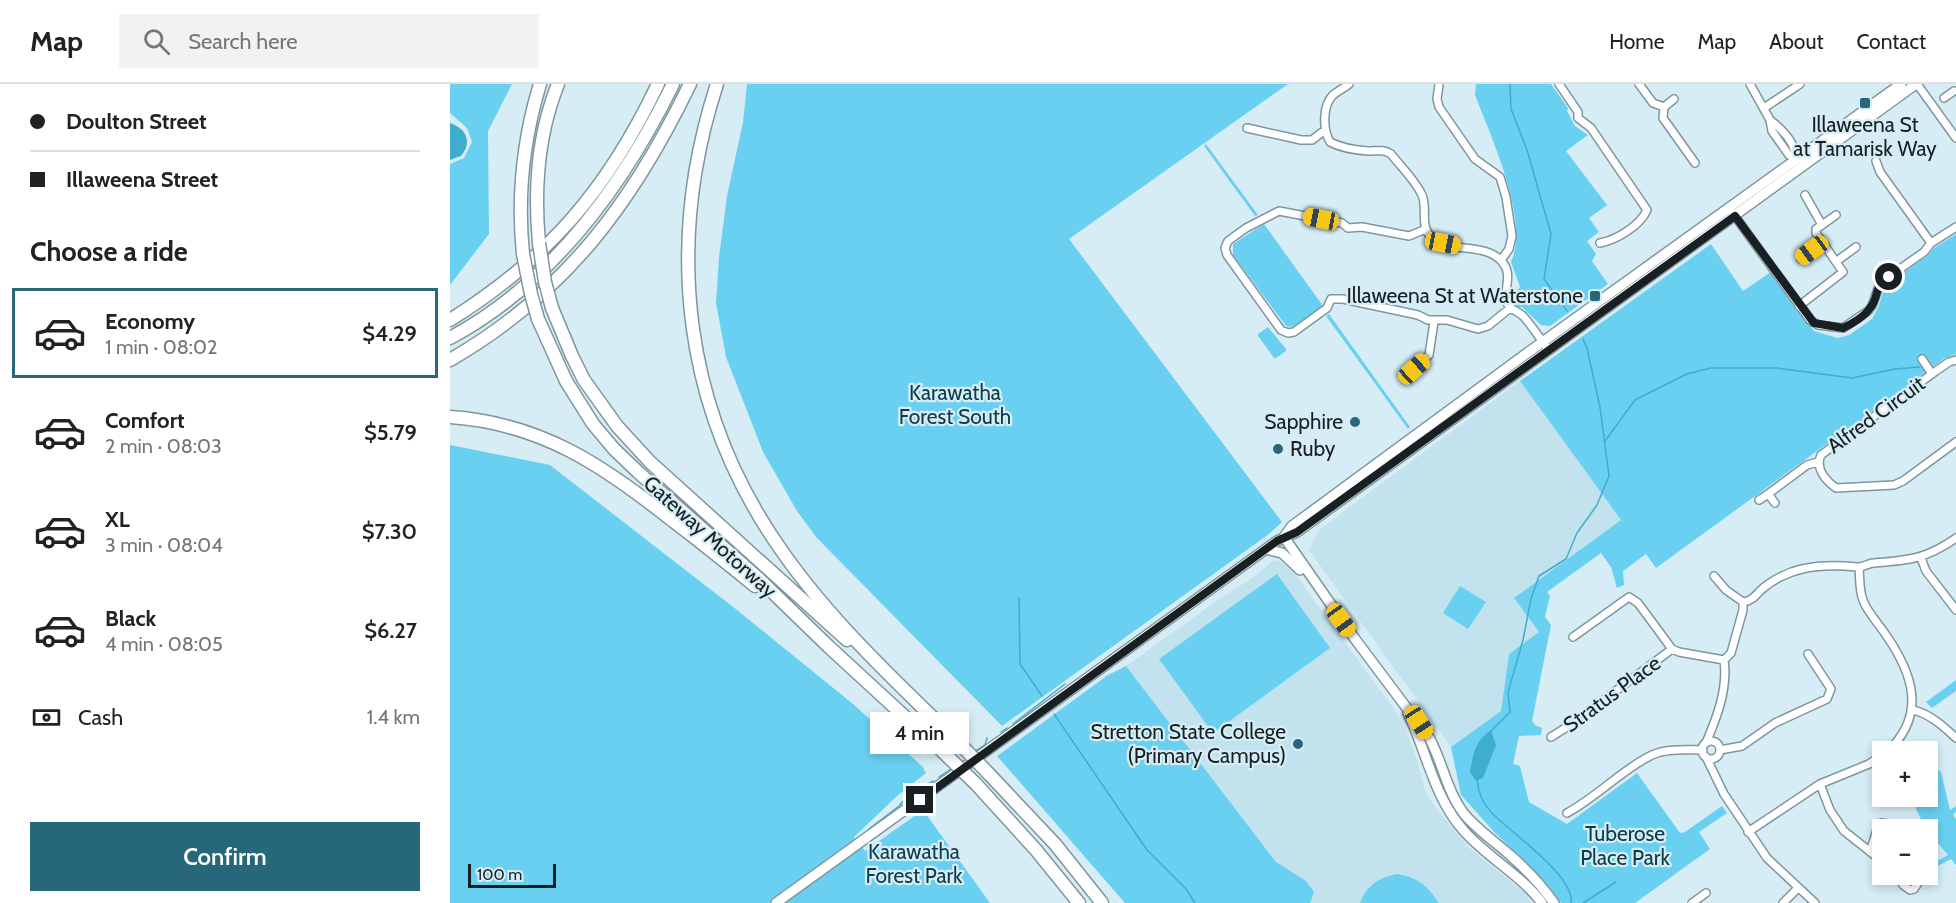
<!DOCTYPE html>
<meta charset="utf-8">
<style>
body{margin:0;font-family:Cabin,sans-serif;background:#f2f2f2;color:#222;height:100vh;display:flex;flex-direction:column;font-size:22px;white-space:nowrap}
*{box-sizing:border-box;margin:0}
p{font-size:20px;color:#767676}
.icon{flex:none;width:33px;height:33px;fill:none;stroke:currentColor;stroke-width:2;stroke-linecap:round;stroke-linejoin:round}
.map{position:relative;flex:1;overflow:hidden}
.drawer{display:flex;flex-direction:column;background:#fff;width:450px}
.drawer>*{flex:none}
.banner{display:grid;align-content:center;height:132px;padding:0 30px;background:#fff}
.buttons{position:absolute;left:1422px;top:657px;display:grid;gap:12px}
.buttons a{display:grid;place-items:center;width:66px;height:66px;border-radius:0px;background:#fff;box-shadow:0 3px 9px #0003;font-size:30px}
.scale{position:absolute;left:18px;bottom:15px;width:88px;box-sizing:border-box;padding-left:6px;border:3px solid #182023;border-top:0;font-size:16px;line-height:21px;white-space:nowrap;color:#182023;-webkit-text-stroke:4px #d6edf6;paint-order:stroke}
.end{position:absolute;width:27px;height:27px;margin:-14px;border:8px solid #182023;background:#fff;box-shadow:0 0 0 3px #fff}
.from{border-radius:50%}
.bubble{position:absolute;height:42px;border-radius:0px;background:#fff;box-shadow:0 3px 9px #0003;font-size:20px;font-weight:600;line-height:42px;text-align:center}
.car{position:absolute;width:18px;height:36px;margin:-18px -9px;border-radius:8px;box-shadow:0 0 4px 2px #0007;background:linear-gradient(#f5c518 24%,#345 0 40%,#f5c518 0 76%,#345 0 86%,#f5c518 0)}
.banner b{display:flex;align-items:center;gap:21px;height:57px;font-size:22px}
.banner b+b{border-top:2px solid #e0e0e0}
.banner i{width:15px;height:15px;background:#222}
ul{padding:0;list-style:none}
li{display:flex;align-items:center;gap:18px;height:90px;margin:0 12px 9px;padding:0 18px;border:3px solid transparent;border-radius:0px}
li div{flex:1}
li b{display:block;font-size:22px}
li em{font-style:normal;font-weight:600}
li.active{border-color:#26677a}
li>.icon{width:54px;height:54px;stroke-width:1.5}
h2{padding:0 30px;font-size:27px;line-height:72px}
.pay{display:flex;align-items:center;gap:15px;height:66px;padding:0 30px;font-size:22px}
.pay p{margin-inline-start:auto}
.action{display:flex;gap:12px;margin-top:auto;padding:12px 30px}
.action a{flex:1;height:69px;border-radius:0px;background:#26677a;color:#fff;font-size:24px;font-weight:600;line-height:69px;text-align:center}
header{display:flex;align-items:center;gap:36px;box-sizing:border-box;height:84px;padding:0 30px;background:#fff;border-bottom:2px solid #e0e0e0}
header strong{font-size:28px}
nav{display:flex;gap:33px;margin-inline-start:auto;font-size:21px}
.search{width:420px;height:54px;background:#f2f2f2;display:flex;align-items:center;gap:15px;box-sizing:border-box;padding:0 21px;border-radius:0px;color:#767676;font-size:22px}
main{display:flex;flex:1;min-height:0}
.map>svg:first-child{display:block}
.built{fill:#c2e2ee}
.green{fill:#6ad0f1}
.water{fill:#3fadce}
.lines{fill:none;stroke-linecap:round;stroke-linejoin:round}
.stream{stroke:#3fadce;stroke-width:1.5}
.street-casing{stroke:#80969d;stroke-width:10}
.secondary-casing{stroke:#80969d;stroke-width:12}
.highway-casing{stroke:#80969d;stroke-width:15}
.street{stroke:#fff;stroke-width:7}
.secondary{stroke:#fff;stroke-width:9}
.highway{stroke:#fff;stroke-width:12}
.highway-bridge-casing{stroke:#80969d;stroke-width:15;stroke-linecap:butt}
.highway-bridge{stroke:#fff;stroke-width:12}
.route{stroke:#182023;stroke-width:8}
.poi-dot{fill:#26677a;stroke:#d6edf6;stroke-width:2}
.labels{text-anchor:middle;stroke-width:4.5;stroke-linejoin:round;paint-order:stroke}
.poi-label{font-size:21px;fill:#182023;stroke:#d6edf6;text-anchor:end}
.park-label{font-size:21px;fill:#0b3c4a;stroke:#d6edf6}
.street-label{font-size:21px;fill:#182023;stroke:#d6edf6}
</style>
<header>
<strong>Map</strong>
<div class="search"><svg class="icon" aria-label="search" viewBox="0 0 24 24"><circle cx="10" cy="10" r="6"/><path d="M15 15l6 6"/></svg>Search here</div>
<nav><a>Home</a><a>Map</a><a>About</a><a>Contact</a></nav>
</header>
<main>
<section class="drawer">
<div class="banner">
<b><i class="from"></i>Doulton Street</b>
<b><i></i>Illaweena Street</b>
</div>
<h2>Choose a ride</h2>
<ul>
<li class="active"><svg class="icon" aria-label="car" viewBox="0 0 24 24"><path d="M5 17H2v-5l4-1 3-4h7l3 4 3 1v5h-3M9 17h6M6 11h13"/><circle cx="7" cy="17" r="2"/><circle cx="17" cy="17" r="2"/></svg><div><b>Economy</b><p>1 min · 08:02</p></div><em>$4.29</em></li>
<li><svg class="icon" aria-label="car" viewBox="0 0 24 24"><path d="M5 17H2v-5l4-1 3-4h7l3 4 3 1v5h-3M9 17h6M6 11h13"/><circle cx="7" cy="17" r="2"/><circle cx="17" cy="17" r="2"/></svg><div><b>Comfort</b><p>2 min · 08:03</p></div><em>$5.79</em></li>
<li><svg class="icon" aria-label="car" viewBox="0 0 24 24"><path d="M5 17H2v-5l4-1 3-4h7l3 4 3 1v5h-3M9 17h6M6 11h13"/><circle cx="7" cy="17" r="2"/><circle cx="17" cy="17" r="2"/></svg><div><b>XL</b><p>3 min · 08:04</p></div><em>$7.30</em></li>
<li><svg class="icon" aria-label="car" viewBox="0 0 24 24"><path d="M5 17H2v-5l4-1 3-4h7l3 4 3 1v5h-3M9 17h6M6 11h13"/><circle cx="7" cy="17" r="2"/><circle cx="17" cy="17" r="2"/></svg><div><b>Black</b><p>4 min · 08:05</p></div><em>$6.27</em></li>
</ul>
<div class="pay"><svg class="icon" aria-label="cash" viewBox="0 0 24 24"><path d="M3 7h18v10H3z"/><circle cx="12" cy="12" r="2"/></svg>Cash<p>1.4 km</p></div>
<div class="action"><a>Confirm</a></div>
</section>
<div class="map">
<svg width="1506" height="819" viewBox="0 0 1506 819">
<rect width="100%" height="100%" fill="#d6edf6"/>
<!-- built -->
<path class="built" d="M1070 297 1171 436 1064 514 1089 548 1059 570 1051 627 1001 663 859 466 870 445Z
M824 476 830 477 845 490 946 628 956 647 966 673 975 707 983 720 1018 763 1075 809 1082 819H858L676 582 771 514 801 495Z"/>
<!-- green -->
<path class="green" d="M0 0H62L38 47 39 150 0 201V80L14 74 22 58 17 44 0 29Z
M297 0H838L619 155 832 438 819 450 552 642 366 453 347 427 313 368 276 273 266 219 269 173 277 112 293 38Z
M1026 0H1101L1118 24 1117 27 1125 42 1138 51 1116 67 1157 121 1139 134 1149 148 1137 157 1146 170 1142 177 1158 200 1100 242 1091 241 1072 223H1067L1063 219V211L1070 203 1061 178C1080 136 1041 53 1025 11Z
M756 60 808 131 805 132 754 62Z
M814 140 873 222C863 230 849 246 836 242L783 171V160Z
M1506 150V270L1495 274 1206 484 1196 470 1173 487 1174 501 1167 504 1161 483 1151 469 1097 508 1100 512 1095 533 1101 541 1082 637 1085 641 1092 644 1091 651 1069 652 1063 680 1070 682 1079 718 1117 740 1187 689 1230 749 1235 748 1272 722 1277 729 1249 748 1260 765 1185 819H1111L1077 779 1046 750 1011 711 1001 663 1051 627 1059 570 1089 548 1064 514 1171 436 1070 297 1261 160 1293 207 1321 188 1364 247 1388 254 1399 251 1422 235 1428 224 1435 202 1477 172 1484 164Z
M879 230 960 343 958 345 876 232Z
M818 243 836 265V267L826 274H824L808 252V250Z
M0 361 100 381 287 526 403 620 473 683 476 689 447 712 404 753 415 767 473 726 540 819H0Z
M827 490 880 564 763 649 709 575Z
M1010 502 1036 518 1018 545 993 529Z
M676 582 826 778 856 797 864 808 860 819H675L547 672 658 591Z
M1506 596V607L1482 624 1476 618Z
M1478 680 1491 688 1500 726 1506 722V728L1503 731 1506 735V781L1501 775 1478 787V782L1498 771 1476 745 1460 713 1478 712Z
M947 790C967 793 978 802 989 819H910C916 802 929 793 947 790Z"/>
<!-- water -->
<path class="water" d="M0 39C16 44 23 58 11 72L0 76Z
M1041 646 1046 661 1033 694 1026 697 1020 688C1023 670 1025 657 1041 646Z"/>
<g class="lines">
<!-- stream -->
<path class="stream" d="M1060 0 1061 25 1077 66 1101 150 1094 195 1117 227
M1155 357 1185 316 1237 290 1261 284H1327L1402 294 1445 285 1470 283
M569 514 570 580 592 612
M604 630 697 766 736 805 745 819
M563 640 615 600
M551 648 557 644
M1040 648 1060 628 1058 608 1073 556 1081 515 1089 492 1116 475 1127 449 1147 421 1159 392 1150 323 1137 264 1133 255
M524 668 535 661 537 654
M489 693 501 685
M1027 695C1028 708 1033 720 1042 729 1060 748 1126 793 1121 819
M419 745 449 722 454 716 483 697
M1133 819 1166 798"/>
<!-- street casing -->
<g class="street-casing">
<path id="street" d="M899 0C894 4 888 7 883 11 872 22 873 46 880 58 891 64 905 66 918 67 927 67 933 65 941 70 951 83 965 96 972 111 978 125 969 142 982 154 999 170 1036 157 1053 179 1063 191 1053 206 1057 219 1059 226 1069 227 1074 233 1083 243 1090 255 1099 266
M989 0 987 15 989 23 1025 75 1050 93 1056 113 1062 152 1059 165 1051 176
M1109 0 1128 28V34L1141 44 1197 126C1190 142 1166 156 1150 159
M1189 0 1203 19 1214 23 1213 34 1245 79
M1300 0 1320 36 1322 47 1339 71 1349 75
M1467 0 1506 54
M1494 14 1504 7
M1214 23 1224 15
M1314 24 1350 0
M1320 36C1333 46 1347 61 1346 77
M797 44 851 56H862L875 46
M1426 77 1430 88 1481 159
M1282 128 1360 236 1368 241 1393 244 1418 227 1422 222 1430 199 1474 168 1481 159 1506 143
M1372 141 1386 131
M976 145 959 152 912 143 898 144 892 139 829 127 796 144 778 157 775 164 777 171 831 246 838 249 844 248 877 224 881 215H893L968 231 978 236H997L1028 245 1038 242 1060 224
M1351 175 1373 159
M1387 177 1406 163
M1349 222 1393 188 1366 149V145L1372 141 1355 111
M1472 275 1482 290
M1506 276 1499 278 1486 287 1371 371C1365 384 1375 396 1386 404L1444 401 1453 397 1506 358
M964 285 979 271 984 238
M1318 410 1357 381 1368 378
M1309 416 1318 410 1325 419
M1471 474 1476 487 1506 526
M1409 484C1410 494 1409 506 1413 516 1417 528 1429 540 1436 551 1463 590 1477 631 1437 668
M1264 492 1276 506 1293 518
M1123 553 1179 513 1188 519 1222 565 1229 568 1274 576
M1463 626C1480 630 1493 642 1506 654
M1101 653 1120 641 1222 565
M1252 666a9 9 0 1 1 18 0a9 9 0 1 1-18 0Z
M1256 659C1267 633 1278 605 1274 576L1281 569 1293 526V518C1302 517 1305 512 1311 506 1322 496 1338 488 1352 485 1369 481 1389 481 1407 483 1413 484 1418 479 1424 479 1460 476 1476 475 1506 454
M1270 666 1292 662 1325 639 1377 615 1381 605 1358 570
M1256 673 1274 710 1317 774 1365 819
M1370 700 1380 726 1394 747 1432 777
M1117 729C1147 713 1174 684 1202 671 1217 664 1236 666 1253 666
M1298 748 1370 700 1419 680 1432 671
M1422 766 1432 756
M1420 768 1427 746 1431 739 1438 740 1441 746
M1449 790 1453 801 1460 806 1464 805 1468 799 1464 792 1460 790
M1242 819 1256 809
M1333 819 1348 804"/>
</g>
<!-- secondary casing -->
<g class="secondary-casing">
<path id="secondary" d="M834 453 842 442 1080 267 1451 0
M834 453 905 555 980 655C993 680 997 708 1015 731 1028 746 1045 758 1060 771 1076 785 1092 802 1104 819
M816 465 832 469 850 486
M958 629C977 668 984 714 1014 747 1038 774 1070 790 1092 819
M326 819 827 457 847 448 1466 0"/>
</g>
<!-- highway casing -->
<g class="highway-casing">
<path id="highway" d="M267 0C214 163 233 329 334 470 382 538 446 598 506 656
M89 159C84 106 88 50 108 0
M73 170C67 112 73 56 90 0
M102 224 122 272 134 296 167 342 200 378 397 556
M88 235 116 297 143 340 164 365 188 388 310 496 378 562 491 666
M0 236C99 174 158 105 208 0
M0 254C102 199 173 102 223 0
M0 276C116 209 183 118 240 0
M0 333C91 339 154 382 223 437 251 458 278 480 305 502
M539 690 605 760 652 819
M526 700 586 766 629 819"/>
</g>
<!-- street -->
<use href="#street" class="street"/>
<!-- secondary -->
<use href="#secondary" class="secondary"/>
<!-- highway -->
<use href="#highway" class="highway"/>
<!-- highway-bridge casing -->
<g class="highway-bridge-casing">
<path id="highway-bridge" d="M89 159 95 198 102 224
M73 170 81 210 88 235
M506 656 539 690
M491 666 526 700"/>
</g>
<!-- highway-bridge -->
<use href="#highway-bridge" class="highway-bridge"/>
</g>
<g class="lines">
<!-- route -->
<path class="route" d="M470 716 827 457 847 448 1285 132 1364 239 1393 244C1402 240 1415 232 1420 224 1430 212 1422 205 1439 193"/>
</g>
<!-- markers -->
<g class="poi-dot">
<rect x="1409" y="13" width="12" height="12" rx="3"/>
<rect x="1139" y="206" width="12" height="12" rx="3"/>
<circle cx="905" cy="338" r="6"/>
<circle cx="828" cy="365" r="6"/>
<circle cx="848" cy="660" r="6"/>
</g>
<g class="labels">
<!-- poi labels -->
<g class="poi-label">
<text x="1415" y="48" text-anchor="middle">Illaweena St<tspan x="1415" dy="24">at Tamarisk Way</tspan></text>
<text x="1133" y="219">Illaweena St at Waterstone</text>
<text x="893" y="345">Sapphire</text>
<text x="840" y="372" text-anchor="start">Ruby</text>
<text x="836" y="655">Stretton State College<tspan x="836" dy="24">(Primary Campus)</tspan></text>
</g>
<!-- park labels -->
<g class="park-label">
<text x="505" y="316">Karawatha<tspan x="505" dy="24">Forest South</tspan></text>
<text x="1175" y="757">Tuberose<tspan x="1175" dy="24">Place Park</tspan></text>
<text x="464" y="775">Karawatha<tspan x="464" dy="24">Forest Park</tspan></text>
</g>
<!-- street labels -->
<g class="street-label">
<text transform="translate(1426 331) rotate(-36)" y="7">Alfred Circuit</text>
<text transform="translate(260 453) rotate(42)" y="7">Gateway Motorway</text>
<text transform="translate(1162 610) rotate(-36)" y="7">Stratus Place</text>
</g>
</g>
</svg>
<div class="buttons">
<a>+</a>
<a>−</a>
</div>
<div class="scale">100 m</div>
<i class="end from" style="left:1439px;top:193px"></i>
<i class="end" style="left:470px;top:716px"></i>
<div class="bubble" style="left:420px;top:628px;width:99px">4 min</div>
<i class="car" style="left:871px;top:135px;rotate:281deg"></i>
<i class="car" style="left:993px;top:159px;rotate:101deg"></i>
<i class="car" style="left:1362px;top:166px;rotate:234deg"></i>
<i class="car" style="left:964px;top:285px;rotate:48deg"></i>
<i class="car" style="left:891px;top:536px;rotate:144deg"></i>
<i class="car" style="left:969px;top:638px;rotate:147deg"></i>
</div>
</main>
